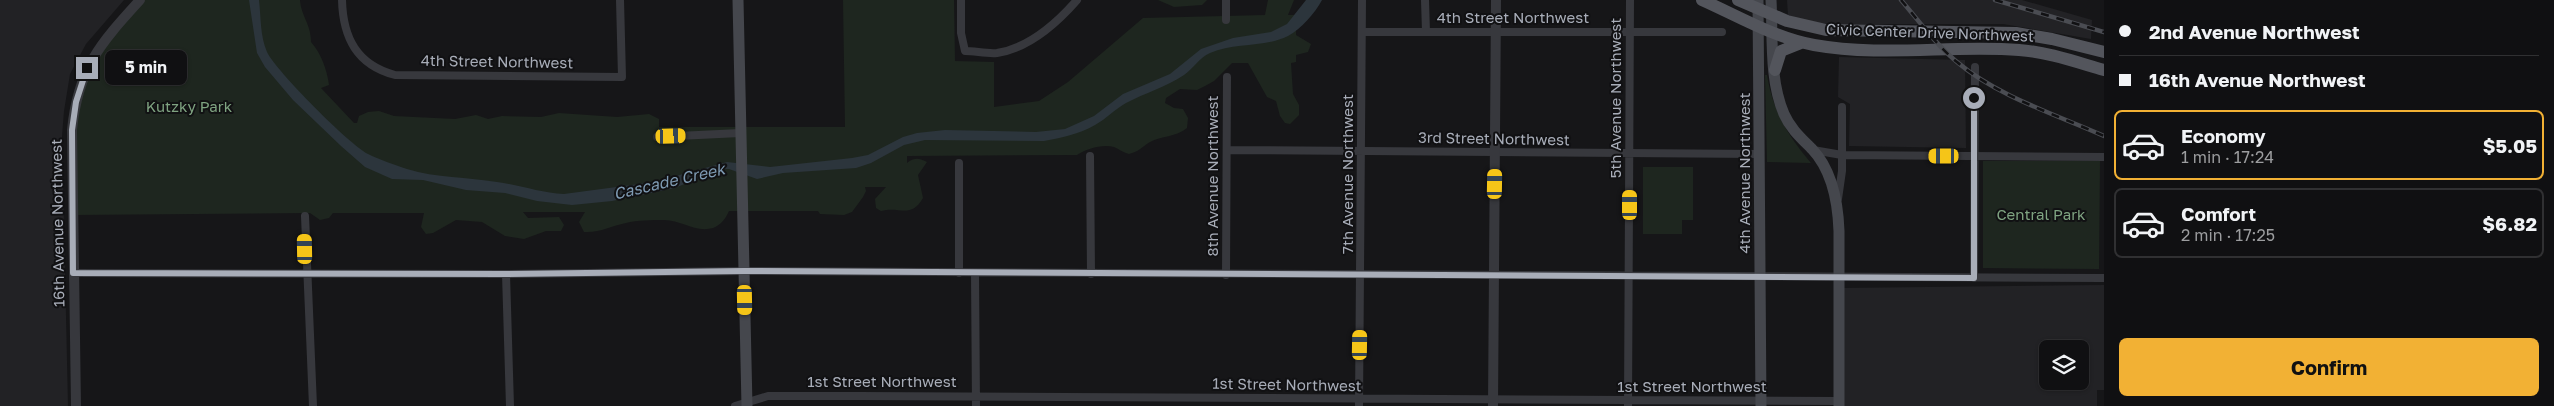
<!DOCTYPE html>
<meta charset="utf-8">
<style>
body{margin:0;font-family:"Golos Text",sans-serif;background:#1e1e20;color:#f1f3f6;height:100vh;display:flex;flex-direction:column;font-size:19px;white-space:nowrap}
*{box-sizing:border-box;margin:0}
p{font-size:16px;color:#9c9d9f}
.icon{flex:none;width:28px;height:28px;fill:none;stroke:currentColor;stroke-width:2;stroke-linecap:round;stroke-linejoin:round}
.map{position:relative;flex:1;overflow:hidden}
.sheet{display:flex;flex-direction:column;background:#101012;width:450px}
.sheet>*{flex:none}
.banner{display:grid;align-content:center;height:110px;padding:0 15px;background:#101012}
.fabs{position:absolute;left:2039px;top:340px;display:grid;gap:10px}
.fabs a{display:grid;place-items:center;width:50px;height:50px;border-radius:8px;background:#101012;box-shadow:0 1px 4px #0004,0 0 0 1px #303032;font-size:25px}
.end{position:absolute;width:22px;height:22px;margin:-11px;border:6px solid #a8adb8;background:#111;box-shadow:0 0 0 2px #111}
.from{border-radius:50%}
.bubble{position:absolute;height:35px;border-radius:8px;background:#101012;box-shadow:0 1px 4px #0004,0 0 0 1px #303032;font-size:16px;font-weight:700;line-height:35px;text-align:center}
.car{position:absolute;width:15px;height:30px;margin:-15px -8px;border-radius:6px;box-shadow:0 0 4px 1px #0007;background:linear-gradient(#f5c518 24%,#345 0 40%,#f5c518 0 76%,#345 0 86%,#f5c518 0)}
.banner b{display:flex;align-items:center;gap:18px;height:48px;font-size:19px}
.banner b+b{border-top:1px solid #303032}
.banner i{width:12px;height:12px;background:#f1f3f6}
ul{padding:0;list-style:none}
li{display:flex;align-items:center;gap:15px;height:70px;margin:0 10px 8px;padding:0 5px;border:2px solid #303032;border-radius:8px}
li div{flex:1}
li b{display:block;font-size:19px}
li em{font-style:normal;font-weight:700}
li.selected{border-color:#f2b134}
li>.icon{width:45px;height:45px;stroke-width:1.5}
.action{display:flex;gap:10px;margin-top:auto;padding:10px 15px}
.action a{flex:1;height:58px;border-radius:8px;background:#f2b134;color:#111;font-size:20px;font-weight:700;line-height:58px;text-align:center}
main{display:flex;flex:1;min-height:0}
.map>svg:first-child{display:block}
.built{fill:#222225;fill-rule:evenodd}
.green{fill:#1e261f}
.water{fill:#2c353c}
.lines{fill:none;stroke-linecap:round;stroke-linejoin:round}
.minor{stroke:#37383d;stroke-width:8}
.tertiary{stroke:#37383d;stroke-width:10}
.secondary{stroke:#45474d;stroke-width:11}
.primary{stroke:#53555c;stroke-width:12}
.rail-casing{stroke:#4a4c52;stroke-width:4.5}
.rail{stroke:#111113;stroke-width:2.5;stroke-dasharray:8;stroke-linecap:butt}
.route{stroke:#a8adb8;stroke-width:6}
.labels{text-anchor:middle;stroke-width:4;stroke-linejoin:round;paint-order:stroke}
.street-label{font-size:15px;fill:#a8adb8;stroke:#111113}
.park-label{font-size:15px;fill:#7fa381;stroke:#111113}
.water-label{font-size:16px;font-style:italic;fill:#7f9bb3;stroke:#111113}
</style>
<main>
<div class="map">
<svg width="2104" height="406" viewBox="0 0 2104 406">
<rect width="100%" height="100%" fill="#161618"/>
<!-- built -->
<path class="built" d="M0 0H124L86 44 70 74 64 111 62 136 68 406H0Z
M1787 0H2022L2092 20 2091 39 2003 24H1831L1807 22 1788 15Z
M1839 57 1965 60 1966 148 1849 146 1850 104 1838 97Z
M2104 285V390H2097V406H1844L1842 288ZM2048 349H2080V381H2048Z"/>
<!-- green -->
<path class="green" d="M140 0H300C301 16 311 24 311 42 321 53 327 70 329 85L321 88 354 123H357L359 116 368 112 379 111 394 116 455 119 476 115 488 119 502 116 541 117 559 113 617 117 649 114 659 119V127H845L843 0H954L955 61 994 62V107L1039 101 1068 82 1143 18 1265 15 1268 0H1294L1288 15H1296V35L1311 44 1308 52 1296 55V62L1291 63 1293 94 1299 105V115L1290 124 1285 123 1280 116 1276 101 1267 97 1248 63H1232L1214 81 1205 86 1197 90 1180 89 1166 98 1165 103 1174 108 1183 109 1188 118 1187 128C1176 137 1161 136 1150 142 1142 147 1138 152 1129 154 1124 153 1119 149 1114 147 1102 144 1086 149 1077 155L907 156V163C914 157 920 158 927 162L918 175 923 198C911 219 900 206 881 211L876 208 875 199 886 187H865L866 191 863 197 852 212 844 215 820 214 818 211H729C726 218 721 225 713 228 695 233 682 220 664 220 652 220 637 220 626 223 611 226 600 233 584 232L579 222 585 212H523L528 218 559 217 564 225 561 231H546L524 239 505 236 482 222 456 220 433 233 426 234 421 227 424 213H333L329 218 320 220 310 213 73 215 72 130 82 78Z
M1158 0H1207L1202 5 1174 7Z
M1765 75H1767C1773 111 1788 136 1811 163L1767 162Z
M1983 161H2100L2099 269 1983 268Z
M1643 167H1693V220H1682V234H1643Z"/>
<!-- water -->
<path class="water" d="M249 0H259C261 17 260 36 267 52 276 71 350 145 368 154 380 160 395 165 407 169 436 178 468 177 497 182 520 185 541 193 564 194L654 182 727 162 770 167 852 158 868 155 903 137 917 133 945 130 1036 132 1065 129 1094 116 1123 94 1170 74 1201 49 1233 38 1271 32 1287 24 1306 0H1322C1315 13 1301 29 1288 36 1264 48 1235 42 1210 53 1199 58 1194 68 1184 75 1166 87 1145 93 1126 103 1115 109 1106 119 1095 125 1079 134 1061 138 1044 141L925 140 904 145 871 163 856 168 783 173 757 179 729 169H719L675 188 612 201 572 205 537 201 505 193 466 190 423 180 392 179 365 167 341 146 293 100 265 67 257 53Z"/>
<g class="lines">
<!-- minor -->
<path class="minor" d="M342 0C343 38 357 65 395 75L622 77 620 0
M961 0V33L965 51C975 51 987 54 997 53 1029 48 1056 24 1077 0
M1226 0V20
M1425 0 1426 32
M1363 32H1722
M657 137 740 133
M1227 150 1760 154
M1813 150 1842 155 2104 157
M1090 156 1091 274
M959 163V273
M1838 199 1842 171V107
M305 216 313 406
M73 273 506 274 744 271 2104 278
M975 273 976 406
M506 274 510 406
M1226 275 1227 77
M1974 278 1975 67
M735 406 768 396H859L1839 401
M1359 406 1362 0
M1628 406 1630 0"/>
<!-- tertiary -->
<path class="tertiary" d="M76 406 72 130C78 68 100 44 140 0
M1493 406 1496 0"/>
<!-- secondary -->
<path class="secondary" d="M738 0 747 406
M1758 0 1761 406
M1771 0C1773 36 1769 79 1784 114 1790 128 1801 138 1812 149 1832 170 1838 203 1839 231V406"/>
<!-- primary -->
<path class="primary" d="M1702 0C1738 16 1775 38 1814 45 1881 57 1952 45 2019 50 2048 52 2076 62 2104 70
M1738 0 1787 21 1826 30 2016 33 2052 39 2104 52
M1775 70 1781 51 1801 43"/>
<!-- rail casing -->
<g class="rail-casing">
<path id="rail" d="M1901 0C1919 21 1936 45 1957 62 1997 96 2057 115 2104 136
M1995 0 2104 32"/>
</g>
<!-- rail -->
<use href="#rail" class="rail"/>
</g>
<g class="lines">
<!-- route -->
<path class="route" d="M87 68 76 102 72 130 73 273 506 274 744 271 1974 278V98"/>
</g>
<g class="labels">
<!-- street labels -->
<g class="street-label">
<text x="1513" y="23">4th Street Northwest</text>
<text transform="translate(1930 33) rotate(2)" y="5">Civic Center Drive Northwest</text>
<text transform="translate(497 62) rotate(1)" y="5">4th Street Northwest</text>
<text transform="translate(1616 98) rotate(-90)" y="5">5th Avenue Northwest</text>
<text transform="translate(1494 139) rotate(1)" y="5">3rd Street Northwest</text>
<text transform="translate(1745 173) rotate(-90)" y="5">4th Avenue Northwest</text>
<text transform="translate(1348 174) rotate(-90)" y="5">7th Avenue Northwest</text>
<text transform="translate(1213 176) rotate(-90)" y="5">8th Avenue Northwest</text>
<text transform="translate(58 223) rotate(-91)" y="5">16th Avenue Northwest</text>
<text x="882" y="387">1st Street Northwest</text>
<text transform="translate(1287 385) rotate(1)" y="5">1st Street Northwest</text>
<text x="1692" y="392">1st Street Northwest</text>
</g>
<!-- park labels -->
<g class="park-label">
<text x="189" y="112">Kutzky Park</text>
<text x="2041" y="220">Central Park</text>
</g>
<!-- water labels -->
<g class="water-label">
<text transform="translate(669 181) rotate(-13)" y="6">Cascade Creek</text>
</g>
</g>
</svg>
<div class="fabs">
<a><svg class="icon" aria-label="layers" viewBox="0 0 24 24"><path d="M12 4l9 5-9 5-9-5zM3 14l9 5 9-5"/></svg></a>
</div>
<i class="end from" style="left:1974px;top:98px"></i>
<i class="end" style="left:87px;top:68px"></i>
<div class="bubble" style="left:105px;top:50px;width:82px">5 min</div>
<i class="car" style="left:671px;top:136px;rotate:88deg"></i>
<i class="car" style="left:1944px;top:156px;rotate:270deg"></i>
<i class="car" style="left:1495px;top:184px;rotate:1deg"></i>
<i class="car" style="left:1630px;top:205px;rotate:0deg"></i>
<i class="car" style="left:305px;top:249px;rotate:359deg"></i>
<i class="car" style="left:745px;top:300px;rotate:179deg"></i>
<i class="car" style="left:1360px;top:345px;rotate:1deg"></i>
</div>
<section class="sheet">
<div class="banner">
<b><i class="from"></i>2nd Avenue Northwest</b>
<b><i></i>16th Avenue Northwest</b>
</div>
<ul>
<li class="selected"><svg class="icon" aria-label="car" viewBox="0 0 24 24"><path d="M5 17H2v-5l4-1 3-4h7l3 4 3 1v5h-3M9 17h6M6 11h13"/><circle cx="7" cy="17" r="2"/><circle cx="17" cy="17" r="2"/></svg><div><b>Economy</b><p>1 min · 17:24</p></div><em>$5.05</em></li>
<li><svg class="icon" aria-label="car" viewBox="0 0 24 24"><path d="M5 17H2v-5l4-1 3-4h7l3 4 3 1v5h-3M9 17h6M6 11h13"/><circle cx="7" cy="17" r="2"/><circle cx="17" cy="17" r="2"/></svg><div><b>Comfort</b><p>2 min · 17:25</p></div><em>$6.82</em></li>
</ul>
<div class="action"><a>Confirm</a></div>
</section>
</main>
